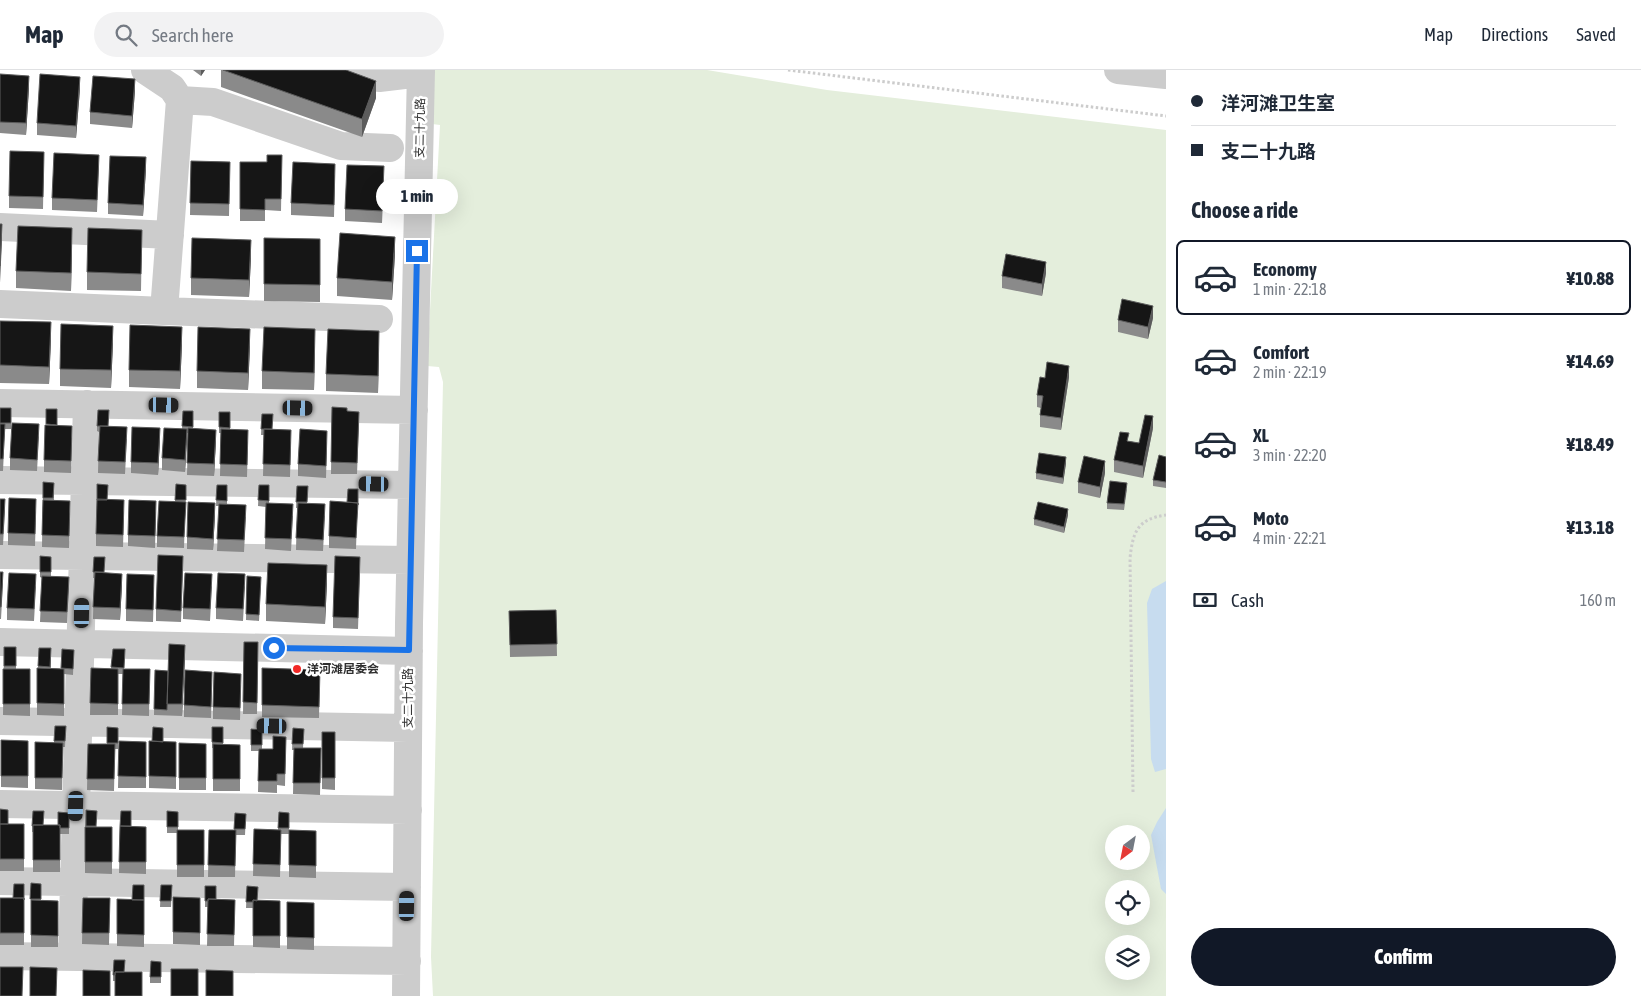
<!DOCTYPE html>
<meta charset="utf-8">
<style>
body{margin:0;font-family:"Asap Condensed","Noto Sans SC",sans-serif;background:#f2f2f3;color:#1f2937;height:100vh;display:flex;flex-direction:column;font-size:19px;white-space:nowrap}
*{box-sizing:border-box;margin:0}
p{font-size:16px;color:#747a83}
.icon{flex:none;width:28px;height:28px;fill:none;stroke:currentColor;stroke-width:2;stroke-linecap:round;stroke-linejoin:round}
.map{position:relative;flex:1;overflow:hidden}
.drawer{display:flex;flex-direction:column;background:#fff;width:475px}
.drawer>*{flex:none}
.top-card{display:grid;align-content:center;height:110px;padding:0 25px;background:#fff}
.needle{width:32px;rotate:212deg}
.controls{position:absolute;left:1105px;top:755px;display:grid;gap:10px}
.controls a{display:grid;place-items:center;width:45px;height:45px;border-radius:50%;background:#fff;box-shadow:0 5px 20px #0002;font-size:25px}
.end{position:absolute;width:22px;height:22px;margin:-11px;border:6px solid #1a73e8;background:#fff;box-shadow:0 0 0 2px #fff}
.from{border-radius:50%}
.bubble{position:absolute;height:35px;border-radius:18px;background:#fff;box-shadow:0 5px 20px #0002;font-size:16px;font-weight:800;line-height:35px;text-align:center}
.car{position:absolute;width:15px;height:30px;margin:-15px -8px;border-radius:6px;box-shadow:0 0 4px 1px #0007;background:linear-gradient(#222 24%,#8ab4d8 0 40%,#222 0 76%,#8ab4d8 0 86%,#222 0)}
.top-card b{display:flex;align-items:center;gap:18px;height:48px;font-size:19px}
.top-card b+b{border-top:1px solid #e0e1e3}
.top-card i{width:12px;height:12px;background:#1f2937}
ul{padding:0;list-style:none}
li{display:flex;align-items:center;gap:15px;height:75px;margin:0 10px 8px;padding:0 15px;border:2px solid transparent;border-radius:8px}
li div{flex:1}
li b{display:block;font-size:19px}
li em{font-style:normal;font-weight:800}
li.on{border-color:#111827}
li>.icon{width:45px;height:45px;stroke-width:1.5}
h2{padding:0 25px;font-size:22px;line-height:60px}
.pay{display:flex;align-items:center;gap:12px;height:55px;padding:0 25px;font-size:19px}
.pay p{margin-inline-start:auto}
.action{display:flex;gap:10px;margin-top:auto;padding:10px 25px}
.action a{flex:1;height:58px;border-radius:30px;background:#111827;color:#fff;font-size:20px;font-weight:800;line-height:58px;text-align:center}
header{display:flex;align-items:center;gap:30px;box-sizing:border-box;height:70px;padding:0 25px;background:#fff;border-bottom:1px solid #e0e1e3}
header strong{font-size:24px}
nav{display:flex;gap:28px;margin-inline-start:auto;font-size:18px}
.search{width:350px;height:45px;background:#f2f2f3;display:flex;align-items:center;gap:12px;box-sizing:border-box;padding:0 18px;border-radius:28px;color:#747a83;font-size:19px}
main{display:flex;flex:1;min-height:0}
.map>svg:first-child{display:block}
.green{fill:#e4eedc;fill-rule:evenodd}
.water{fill:#c7dcef}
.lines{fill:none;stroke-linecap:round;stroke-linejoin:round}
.path{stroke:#ccc;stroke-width:3;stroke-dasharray:2.5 2.5;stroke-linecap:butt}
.minor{stroke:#ccc;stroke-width:28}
.wall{fill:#8a8a8a}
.shaded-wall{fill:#5c5c5c}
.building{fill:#161616;stroke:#5c5c5c}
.route{stroke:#1a73e8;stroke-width:6}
.poi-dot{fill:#f22826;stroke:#fff;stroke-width:2}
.labels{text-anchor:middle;stroke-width:5;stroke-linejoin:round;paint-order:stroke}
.street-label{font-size:12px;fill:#2f2f2f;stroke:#fff}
.poi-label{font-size:12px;font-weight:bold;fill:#2f2f2f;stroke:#fff;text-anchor:start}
</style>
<header>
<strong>Map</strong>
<div class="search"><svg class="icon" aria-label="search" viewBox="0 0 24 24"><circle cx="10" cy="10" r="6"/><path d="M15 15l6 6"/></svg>Search here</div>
<nav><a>Map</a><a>Directions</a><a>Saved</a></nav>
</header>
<main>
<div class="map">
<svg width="1166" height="926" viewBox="0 0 1166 926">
<rect width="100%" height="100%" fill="#fff"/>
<!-- green -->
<path class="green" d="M434 0H707L827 20 1166 60V926H433L431 887 443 312 439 297 427 296 440 55 432 54ZM1114 764H1141V791H1114ZM1114 819H1141V846H1114ZM1114 874H1141V901H1114Z"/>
<!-- water -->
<path class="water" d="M1166 511V699L1155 702 1151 689 1147 533 1152 519Z
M1166 738V824L1161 819 1151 765 1157 752Z"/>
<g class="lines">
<!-- path -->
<path class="path" d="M788 0 1166 46
M1133 722 1130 488C1133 462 1137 449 1166 445"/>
<!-- minor -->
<path class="minor" d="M356 0 379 8 421 3
M1118 0 1166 5
M180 30 213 32 341 76 390 78
M0 157 170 165
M0 234 164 241 180 30 172 18 145 0
M164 241 379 249
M0 333 414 340
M0 410 412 415
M0 485 410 490
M0 572 409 581
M0 651 408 658
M0 734 408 740
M0 811 407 817
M0 886 407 891
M72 887 87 334
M406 926 409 553 421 0"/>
</g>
<!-- wall -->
<path class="wall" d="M193 0H205L201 6Z
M221 0H346L376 28 362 67 221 17Z
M0 4 29 18 26 65 0 63Z
M80 19 76 68 37 65V53Z
M135 21 132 58 90 54V42Z
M44 82 43 139 9 138V126Z
M282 85 281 141 265 140V151H240V92H267Z
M191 91 230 92 229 146 190 145Z
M99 97 97 142 52 140V128Z
M146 99 143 146 108 144V133Z
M335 105 334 147 291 145V133Z
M384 108 382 153 345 151V139Z
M142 160 141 221 87 220V202Z
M320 169V232L264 231V214Z
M72 176 71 221 16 218V201Z
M395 185 392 230 337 226V208Z
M251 188 249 227 191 225V208Z
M1046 203 1042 226 1002 218V206Z
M1153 248 1148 269 1118 262V250Z
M0 251 51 270 49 314 0 313Z
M113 273 111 318 60 316V299Z
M182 274 180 319 129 317V300Z
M250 276 248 320 197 318V301Z
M315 276 314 320 262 319V301Z
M379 278 378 323 326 321V304Z
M1069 307 1061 360 1040 357V345L1041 338 1037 337V325L1045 308Z
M332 337 359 353 357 404H331Z
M11 338V359H5L3 401H0V349Z
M183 341H193V359L216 371 214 406 187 405 188 363H187L185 402 162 400V388L182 359Z
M219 342H230V359L248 372 247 407 220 406 221 363H219Z
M262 344 272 359 291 372 290 407 263 406 264 365H261Z
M57 355 72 368 71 403 44 402V390Z
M97 356H108L127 369 125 404 98 403 99 362 97 361Z
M1153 358 1143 408 1114 402V390L1129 371 1139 373Z
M39 366 37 401 10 400V388Z
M160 370 158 405 131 403V392Z
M327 372 326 408 298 406V394Z
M1166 387V418L1153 416V410Z
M1066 393 1063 414 1036 409V403Z
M1105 403 1100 428 1078 423V412Z
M43 412 54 413V430L70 443 69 478 42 477Z
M176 414 186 415 184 478 157 477V466L175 431Z
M217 415H227V434L246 447 244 482 217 481 219 436H216Z
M259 415H269V433L293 446 291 481 265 479 266 437 258 436Z
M297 416H308L307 434 325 446 323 481 296 480 297 438H296Z
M358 419 356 479 329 478V466L347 432Z
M1127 419 1124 440 1107 439V433Z
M0 429 5 441 3 475H0Z
M108 430 124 442 123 477 96 476V464Z
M36 441 35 476 8 475V463Z
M156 442 155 478 128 476V465Z
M215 445 213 480 187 479V467Z
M1068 445 1064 463 1034 455V449Z
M40 486 51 487V506L69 518 67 553 40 552 42 508 40 507Z
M94 487 104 503 122 515 120 550 93 549 94 508H93Z
M183 498 181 552 156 551V539Z
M360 499 358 559 333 558V547Z
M0 502 3 514 1 549H0Z
M247 506 261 513 259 551 246 550Z
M327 513 325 554 266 551V534Z
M36 516 34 551 7 550V538Z
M212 516 210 551 183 549V538Z
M245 516 243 551 216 549V538Z
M154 517 153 552 126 551V539Z
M556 540 557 586 510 587 509 541Z
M244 572H258L257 644H243Z
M4 577H16V599H30V646L3 645Z
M39 578H51V598L61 599 74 580 73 605 64 604V646L37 645V598H38Z
M113 579 124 599H150L149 646 122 645 123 604H118V645H90L91 598 111 599Z
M185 587 182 646 154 645 155 600 168 601Z
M320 600 319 648 262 647V635Z
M212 613 211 648 184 647V635Z
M241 615 240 650 213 649V637Z
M66 656 65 677H63L62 720 35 719V672L54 673V671Z
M107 657 118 658V679H115L114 721 87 720 88 674H107Z
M212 657H223V674L240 675V721H213V678H212Z
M293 658 304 659 303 678H321L320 725 293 724 294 680H292Z
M251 659 262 660V679H273L286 667 285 716 277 715V723L258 722 259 681H251Z
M322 662H335V720L322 719Z
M1 670 28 671V718L1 717Z
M119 671 146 672V718H118Z
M149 671 176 672V719L149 718Z
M179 673 206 674V720H179Z
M0 739 8 754H24V801H0Z
M86 740 97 757H112V804L85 803V757Z
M167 741 178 742V760H204V807H177V763H167Z
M279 742 289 743V764H281L280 807 253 806 254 759 278 760Z
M69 743V764H60V802H33V762H32V756L44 755H58Z
M235 743 246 744 245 765H236L235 807H208L209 760H234Z
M120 756 146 757V804L119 803Z
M289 760 316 761V808L289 807Z
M31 813 41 814V830L58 831V877H31Z
M24 814V875H0V828H13Z
M161 815H172L171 837H160Z
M205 816 216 829 235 830 234 876H207L208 837H205Z
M247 816 257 831H280V878L253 877V838H246Z
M173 827 200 828V875L173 874Z
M83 828H110L109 875 82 874Z
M117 829 144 830V877L117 876Z
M287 832 314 833V880L287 879Z
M161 892V913H150V907Z
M124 902 115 911H113V905Z"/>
<!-- shaded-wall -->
<path class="shaded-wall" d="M201 0H205L201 6Z
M29 6V18L26 65V53Z
M80 7V19L76 68V56Z
M135 9V21L132 58V46Z
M376 11V28L362 67V49Z
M146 87V99L143 146V135Z
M2 154V171L0 213V196Z
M72 158V176L71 221V203Z
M395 167V185L392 230V212Z
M251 170V188L249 227V210Z
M1046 192V203L1042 226V214Z
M1153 236V248L1148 269V257Z
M51 252V270L49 314V297Z
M113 256V273L111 318V300Z
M182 257V274L180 319V301Z
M250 259V276L248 320V303Z
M315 259V276L314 320V303Z
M379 261V278L378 323V306Z
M1069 296V307L1061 360V348Z
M1153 346V358L1143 408V396Z
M160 358V370L158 405V393Z
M187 359V371L185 402V390Z
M216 360V371L214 406V394Z
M1066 387V393L1063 414V408Z
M1105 391V403L1100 428V417Z
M215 433V445L213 480V469Z
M1068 439V445L1064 463V457Z
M327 495V513L325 554V537Z
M122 504V515L120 550V538Z
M185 575V587L182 646V634Z"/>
<!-- building -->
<path class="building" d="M223 0H346L376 11 362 49Z
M0 4 29 6 26 53 0 52Z
M40 4 80 7 76 56 37 53Z
M93 6 135 9 132 46 90 42Z
M10 81 44 82 43 127 9 126Z
M54 83 99 85 97 130 52 128Z
M267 85H282L281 129H265V140L240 139V92H267Z
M110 86 146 87 143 135 108 133Z
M191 91 230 92 229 134 190 133Z
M293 92 335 94 334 135 291 133Z
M347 95 384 96 382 141 345 139Z
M0 154H2L0 196Z
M18 156 72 158 71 203 16 201Z
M88 158 142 160 141 204 87 202Z
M340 163 395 167 392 212 337 208Z
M192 168 251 170 249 210 191 208Z
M264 168 320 169V215L264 214Z
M1006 184 1046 192 1042 214 1002 206Z
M1122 229 1153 236 1148 257 1118 250Z
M0 251 51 252 49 297 0 295Z
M61 254 113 256 111 300 60 299Z
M130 255 182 257 180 301 129 300Z
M198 257 250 259 248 303 197 301Z
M264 257 315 259 314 303 262 301Z
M328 259 379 261 378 306 326 304Z
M1047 292 1069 296 1061 348 1040 345 1043 326 1037 325 1040 307 1045 308Z
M332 337 347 338V341L359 342 357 393 331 392Z
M0 338H11V353H0Z
M46 339H57V355L46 354Z
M98 340H109L108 356H97Z
M183 341H193V357L182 356Z
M219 342H230V358L219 357Z
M262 344H273L272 359H261Z
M1145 345 1153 346 1143 396 1114 390 1120 362 1129 363 1127 371 1139 373Z
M12 353 39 354 37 390 10 388Z
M0 354H5L3 389H0Z
M45 355 72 356 71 391 44 390Z
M100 356 127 357 125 392 98 391Z
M132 357 160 358 158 393 131 392Z
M164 358 187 359 185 390 162 388Z
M188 358 216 360 214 394 187 393Z
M221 359 248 360 247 395 220 394Z
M264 359 291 360 290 395 263 394Z
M300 359 327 361 326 396 298 394Z
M1039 383 1066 387 1063 408 1036 403Z
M1159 385 1166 387V412L1153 410Z
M1084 386 1105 391 1100 417 1078 412Z
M1110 411 1127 413 1124 434 1107 433Z
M43 412 54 413 53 428H43Z
M97 414 108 415 107 430H97Z
M176 414 186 415V430H175Z
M217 415H227V431L216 430Z
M259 415H269V431L258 430Z
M297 416H308L307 432H296Z
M348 419H358V435V433L347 432Z
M9 428 36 429 35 464 8 463Z
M0 429H5L3 464H0Z
M97 429 124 430 123 465 96 464Z
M43 430 70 431 69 466 42 465Z
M129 430 156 431 155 466 128 465Z
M159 431 186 432 184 467 157 466Z
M330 431 358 433 356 468 329 466Z
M188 432 215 433 213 469 187 467Z
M1038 432 1068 439 1064 457 1034 449Z
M266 433 293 434 291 469 265 468Z
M298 433 325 434 323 470 296 468Z
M219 434 246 435 244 470 217 469Z
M158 485 183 486 181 541 156 539Z
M40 486 51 487V502H40Z
M335 486 360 487 358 548 333 547Z
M94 487H105L104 502H93Z
M268 493 327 495 325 537 266 534Z
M0 502H3L1 537H0Z
M95 502 122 504 120 538 93 537Z
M9 503 36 504 34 539 7 538Z
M185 503 212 504 210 539 183 538Z
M218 503 245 504 243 539 216 538Z
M127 504 154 505 153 540 126 539Z
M42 506 69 507 67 542 40 541Z
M247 506 261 507 259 545 246 544Z
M556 540 557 574 510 575 509 541Z
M244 572H258L257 633 243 632Z
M169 574 185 575 182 634H167Z
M4 577H16V596H4Z
M39 578H51L50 597 38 596Z
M62 579 74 580 73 599 61 598Z
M113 579H125L124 598 111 597Z
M37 598 64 599V634L37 633Z
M91 598 118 599V634L90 633Z
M262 598 320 600 319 637 262 635Z
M3 599H30V634H3Z
M123 599H150L149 634H122Z
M155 600 168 601 167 640 154 639Z
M185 600 212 602 211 637 184 635Z
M214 602 241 604 240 638 213 637Z
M55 656H66L65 671H54Z
M107 657 118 658V673H107Z
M153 657 163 658V672L152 671Z
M212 657H223V673L212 672Z
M293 658 304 659 303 674H292Z
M251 659 262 660V675H251Z
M322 662H335V708H322Z
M273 666 286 667 285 704H277V711H258L259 679H273Z
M1 670 28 671V706H1Z
M119 671 146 672V707L118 706Z
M149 671 176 672V707L149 706Z
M35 672 63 673 62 708H35Z
M179 673 206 674V708H179Z
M88 674H115L114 709H87Z
M213 674 240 675V709H213Z
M294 678H321L320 713H293Z
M0 739 8 740V754H0Z
M86 740 97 741 96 756H86Z
M33 741H44L43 755H33V756H32Z
M121 741H131V756H120Z
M167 741 178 742V757H167Z
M58 742 69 743V758H60V755H58Z
M279 742 289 743V758H278Z
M235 743 246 744 245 759H234Z
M0 754H24V789H0Z
M33 755H60V790H33Z
M120 756 146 757V792H119Z
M85 757H112V792H85Z
M254 759 281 760 280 795 253 794Z
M177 760H204V795H177Z
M209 760H236L235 796 208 795Z
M289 760 316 761V796L289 795Z
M31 813 41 814V829H30Z
M14 814H24V830V828H13Z
M133 815H144V830H132Z
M161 815H172L171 831H160Z
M205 816H216V829H208V831H205Z
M247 816 258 817 257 831 253 830V832H246Z
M173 827 200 828V863L173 862Z
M0 828H24V863H0Z
M83 828H110L109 863H82Z
M117 829 144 830V865L117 864Z
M208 829 235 830 234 865 207 864Z
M31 830 58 831V866L31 865Z
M253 830 280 831V866H253Z
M287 832 314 833V868L287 867Z
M114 890H125L124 902H115V905H113Z
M151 891 161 892V907H150Z
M0 897H23L22 926H0Z
M30 897 57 898 56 926H30Z
M171 899H198V926H171Z
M83 900 110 901V926H83Z
M206 900 233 901V926H206Z
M115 902H142V926H115Z"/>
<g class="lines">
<!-- route -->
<path class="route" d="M274 578 409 580 417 181"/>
</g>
<!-- markers -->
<circle class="poi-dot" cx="297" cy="599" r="5"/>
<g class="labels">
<!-- street labels -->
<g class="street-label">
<text transform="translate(420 58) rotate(-89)" y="4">支二十九路</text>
<text transform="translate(408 628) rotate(-90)" y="4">支二十九路</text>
</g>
<!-- poi labels -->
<g class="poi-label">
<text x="307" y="603">洋河滩居委会</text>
</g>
</g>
</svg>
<div class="controls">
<a><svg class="needle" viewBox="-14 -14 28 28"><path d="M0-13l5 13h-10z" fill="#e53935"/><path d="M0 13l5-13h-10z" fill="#747a83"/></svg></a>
<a><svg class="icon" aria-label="locate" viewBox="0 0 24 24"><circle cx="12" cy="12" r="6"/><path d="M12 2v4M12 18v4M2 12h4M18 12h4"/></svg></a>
<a><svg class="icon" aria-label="layers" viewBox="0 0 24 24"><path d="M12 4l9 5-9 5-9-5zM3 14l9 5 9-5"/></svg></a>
</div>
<i class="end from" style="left:274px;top:578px"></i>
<i class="end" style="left:417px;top:181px"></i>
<div class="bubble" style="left:376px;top:109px;width:82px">1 min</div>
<i class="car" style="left:164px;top:335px;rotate:91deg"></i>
<i class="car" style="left:298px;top:338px;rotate:91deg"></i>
<i class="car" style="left:374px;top:414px;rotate:271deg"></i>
<i class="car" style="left:82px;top:543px;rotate:1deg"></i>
<i class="car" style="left:272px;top:656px;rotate:271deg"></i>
<i class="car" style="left:76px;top:736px;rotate:182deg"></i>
<i class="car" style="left:407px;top:836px;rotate:1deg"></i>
</div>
<section class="drawer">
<div class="top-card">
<b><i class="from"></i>洋河滩卫生室</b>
<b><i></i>支二十九路</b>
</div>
<h2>Choose a ride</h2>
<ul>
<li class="on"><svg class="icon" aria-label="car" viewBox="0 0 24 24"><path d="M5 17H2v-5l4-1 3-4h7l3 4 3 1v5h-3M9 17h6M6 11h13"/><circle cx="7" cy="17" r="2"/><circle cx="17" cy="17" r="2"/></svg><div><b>Economy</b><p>1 min · 22:18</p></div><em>¥10.88</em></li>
<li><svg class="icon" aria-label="car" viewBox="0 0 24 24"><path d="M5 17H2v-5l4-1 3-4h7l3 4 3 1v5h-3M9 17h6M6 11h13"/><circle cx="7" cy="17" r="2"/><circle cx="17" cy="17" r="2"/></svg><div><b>Comfort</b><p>2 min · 22:19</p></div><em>¥14.69</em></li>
<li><svg class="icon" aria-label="car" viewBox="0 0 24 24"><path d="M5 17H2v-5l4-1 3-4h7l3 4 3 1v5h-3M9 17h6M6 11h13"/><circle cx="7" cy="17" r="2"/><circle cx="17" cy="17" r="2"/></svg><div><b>XL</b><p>3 min · 22:20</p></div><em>¥18.49</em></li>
<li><svg class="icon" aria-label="car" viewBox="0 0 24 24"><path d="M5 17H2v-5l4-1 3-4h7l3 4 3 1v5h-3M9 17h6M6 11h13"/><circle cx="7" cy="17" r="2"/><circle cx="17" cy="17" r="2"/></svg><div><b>Moto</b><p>4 min · 22:21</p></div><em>¥13.18</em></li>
</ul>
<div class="pay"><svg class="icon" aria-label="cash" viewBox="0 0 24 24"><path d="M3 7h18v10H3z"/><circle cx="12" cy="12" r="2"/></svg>Cash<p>160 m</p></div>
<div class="action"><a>Confirm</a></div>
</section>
</main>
